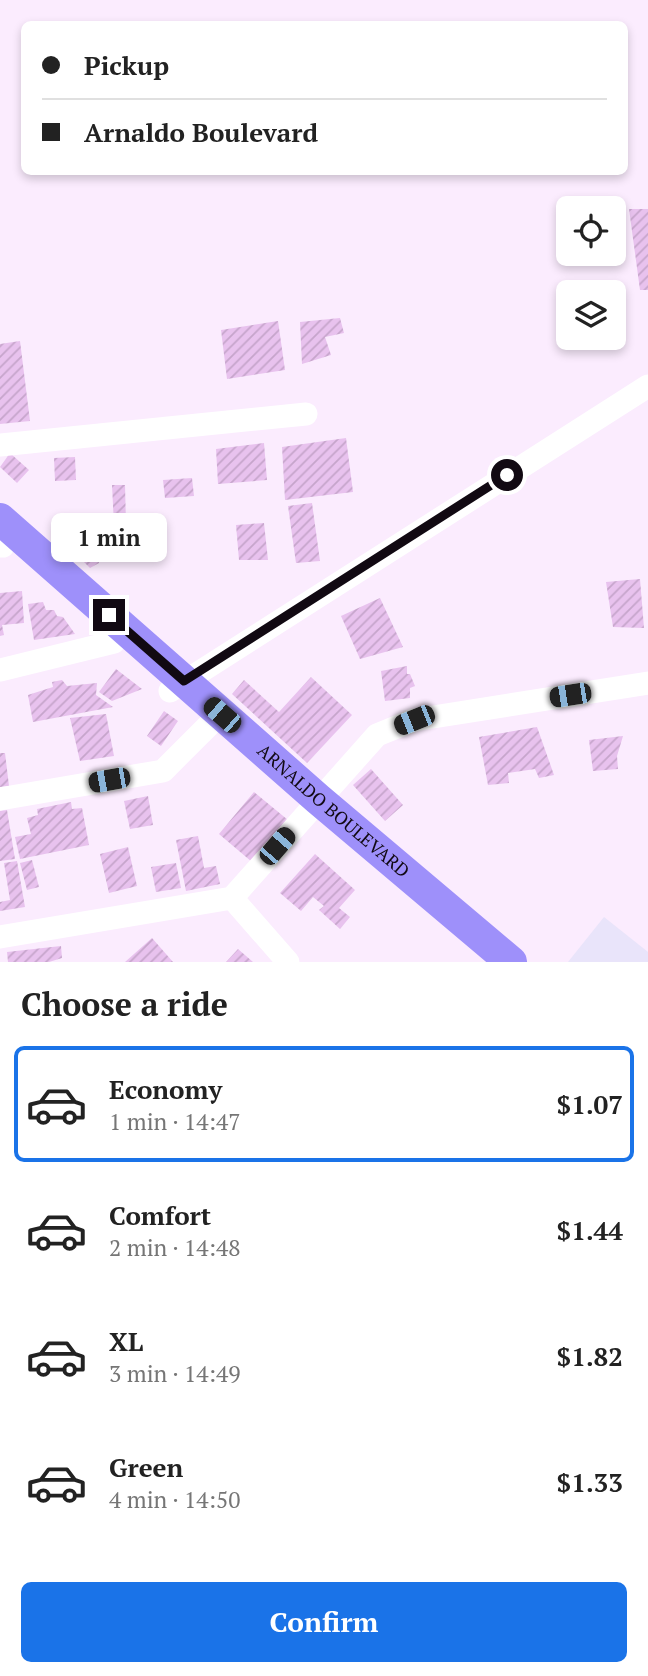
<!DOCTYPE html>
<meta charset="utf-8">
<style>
body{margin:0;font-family:"PT Serif",serif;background:#f6f6f6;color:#222;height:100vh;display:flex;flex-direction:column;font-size:26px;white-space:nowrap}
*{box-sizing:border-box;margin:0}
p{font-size:23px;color:#767676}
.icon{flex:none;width:38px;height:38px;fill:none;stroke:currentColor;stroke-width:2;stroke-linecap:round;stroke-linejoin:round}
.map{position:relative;height:962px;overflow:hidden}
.side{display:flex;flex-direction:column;background:#fff;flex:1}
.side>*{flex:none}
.banner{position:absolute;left:21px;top:21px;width:607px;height:154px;border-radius:10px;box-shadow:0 4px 10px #0003;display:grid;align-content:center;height:154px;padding:0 21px;background:#fff}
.controls{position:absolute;left:556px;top:196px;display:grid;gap:14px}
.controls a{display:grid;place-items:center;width:70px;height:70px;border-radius:10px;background:#fff;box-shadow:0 4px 10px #0003;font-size:35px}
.end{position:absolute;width:32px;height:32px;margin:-16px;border:9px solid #110912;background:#fff;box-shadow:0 0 0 4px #fff}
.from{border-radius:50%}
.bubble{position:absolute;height:49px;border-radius:10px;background:#fff;box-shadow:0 4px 10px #0003;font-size:23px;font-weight:700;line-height:49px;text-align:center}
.car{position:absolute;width:21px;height:42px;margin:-21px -10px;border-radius:9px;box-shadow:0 0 5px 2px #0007;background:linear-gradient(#222 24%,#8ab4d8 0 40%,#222 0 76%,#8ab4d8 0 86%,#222 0)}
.banner b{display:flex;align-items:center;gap:24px;height:66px;font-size:26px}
.banner b+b{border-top:2px solid #e0e0e0}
.banner i{width:18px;height:18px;background:#222}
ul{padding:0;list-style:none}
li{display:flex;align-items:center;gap:21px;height:116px;margin:0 14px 10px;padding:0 7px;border:4px solid transparent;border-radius:10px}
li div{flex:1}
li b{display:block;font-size:26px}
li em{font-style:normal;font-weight:700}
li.active{border-color:#1a73e8}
li>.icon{width:63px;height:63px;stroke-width:1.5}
h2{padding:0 21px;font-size:32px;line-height:84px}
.primary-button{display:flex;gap:14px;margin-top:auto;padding:14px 21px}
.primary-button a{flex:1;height:80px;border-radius:10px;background:#1a73e8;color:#fff;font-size:28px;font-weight:700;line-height:80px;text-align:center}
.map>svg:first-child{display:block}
.commercial{fill:#e9e4fa}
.building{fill:url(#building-hatch)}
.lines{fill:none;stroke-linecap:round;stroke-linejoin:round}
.minor{stroke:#fff;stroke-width:23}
.highway{stroke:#9e90fa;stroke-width:32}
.route{stroke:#110912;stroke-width:9}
.labels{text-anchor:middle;stroke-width:7;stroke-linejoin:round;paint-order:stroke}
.street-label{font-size:18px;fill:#110912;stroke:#fff}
</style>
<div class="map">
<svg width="648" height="962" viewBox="0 0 648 962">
<defs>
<pattern id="building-hatch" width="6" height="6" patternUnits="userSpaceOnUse" patternTransform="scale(1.75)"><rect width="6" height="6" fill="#e8c2ee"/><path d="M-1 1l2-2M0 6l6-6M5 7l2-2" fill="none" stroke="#c6a5cb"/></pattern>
</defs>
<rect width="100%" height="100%" fill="#fbecfe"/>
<!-- commercial -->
<path class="commercial" d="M604 917 648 952V962H568Z"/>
<!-- building -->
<path class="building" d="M629 209H648V290H640Z
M340 318 344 333 325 337 331 355 302 364 300 322Z
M278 321 285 370 227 379 221 330Z
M20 341 30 421 0 424V344Z
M346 438 353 492 285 500 282 447Z
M264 443 267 480 218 484 216 449Z
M10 453 29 470 17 483 0 467Z
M75 457 76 480 55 481 54 458Z
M192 478 194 496 165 498 163 480Z
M112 485H125L126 524 114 525Z
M312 503 320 561 296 563 288 506Z
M264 523 268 560H239L236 525Z
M82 527 98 544 99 563 90 568 59 537 66 529 73 535Z
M640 579 644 628 613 627 606 582Z
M22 591 24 623 2 625 4 635 0 636V593Z
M380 598 403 647 360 659 341 616Z
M43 602 46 610H54L57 616 63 617 75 634 34 640 28 604Z
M407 666V674H410L415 686 410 688V698L385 701 381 671Z
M116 669 142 689 112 701 99 692Z
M311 677 352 715 307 763 232 694 244 680 279 712Z
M62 680 67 686 97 683 96 695 113 707 33 722 28 695 53 687 52 682Z
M164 711 178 721 161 746 147 736Z
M106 714 114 756 80 761 70 718Z
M537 727 554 775 539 778 535 769 508 773 509 783 488 785 479 737Z
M623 736 617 756 618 769 593 771 589 740Z
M0 753H5L9 786 0 787Z
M371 769 403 805 385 821 353 785Z
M254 792 288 820 252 862 219 834Z
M148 796 153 825 130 829 124 801Z
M71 802 72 809 82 808 89 845 20 859 15 837 31 834 27 818 38 815 37 809Z
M7 810 15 859 0 861V811Z
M198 836 204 868 216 866 220 884 186 891 176 840Z
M128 847 137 886 109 893 100 854Z
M315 854 355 890 339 908 350 917 340 929 319 910 324 906 313 897 301 911 280 893Z
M32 860 39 887 27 890 20 863Z
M17 861 25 907 0 911V902L10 900 4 863Z
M176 863 181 888 156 892 151 867Z
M152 938 173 962H125Z
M61 946 62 958 49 962H8L7 952Z
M238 949 253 962H226Z"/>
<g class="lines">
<!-- minor -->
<path class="minor" d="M0 445 306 414
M0 546H3
M0 670 114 642
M170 691 648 386
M0 799 163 771 209 725
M232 898 288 962
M0 937 232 898 377 735 414 720 648 683"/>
<!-- highway -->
<path class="highway" id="s1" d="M0 519 318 799 511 962"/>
</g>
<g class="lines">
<!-- route -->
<path class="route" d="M109 615 184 681 507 475"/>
</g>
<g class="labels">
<!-- street labels -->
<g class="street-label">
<text dy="6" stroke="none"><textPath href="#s1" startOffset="443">ARNALDO BOULEVARD</textPath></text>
</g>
</g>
</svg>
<div class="controls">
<a><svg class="icon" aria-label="locate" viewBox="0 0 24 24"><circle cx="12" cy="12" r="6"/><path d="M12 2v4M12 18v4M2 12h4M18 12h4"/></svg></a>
<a><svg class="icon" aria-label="layers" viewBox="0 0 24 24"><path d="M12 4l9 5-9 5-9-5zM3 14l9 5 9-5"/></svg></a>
</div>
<i class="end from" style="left:507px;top:475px"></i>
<i class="end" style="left:109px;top:615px"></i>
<div class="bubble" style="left:51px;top:513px;width:116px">1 min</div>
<i class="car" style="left:570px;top:695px;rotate:261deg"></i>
<i class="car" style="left:222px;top:715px;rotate:311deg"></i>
<i class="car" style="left:414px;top:720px;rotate:248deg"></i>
<i class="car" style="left:109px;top:780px;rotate:260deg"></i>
<i class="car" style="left:277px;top:846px;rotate:41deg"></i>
<div class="banner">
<b><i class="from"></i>Pickup</b>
<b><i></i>Arnaldo Boulevard</b>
</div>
</div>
<section class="side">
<h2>Choose a ride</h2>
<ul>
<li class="active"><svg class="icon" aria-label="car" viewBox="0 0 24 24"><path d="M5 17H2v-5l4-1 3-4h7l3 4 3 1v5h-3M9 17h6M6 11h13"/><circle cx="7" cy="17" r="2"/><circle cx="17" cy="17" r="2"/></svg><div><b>Economy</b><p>1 min · 14:47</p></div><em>$1.07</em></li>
<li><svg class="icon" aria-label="car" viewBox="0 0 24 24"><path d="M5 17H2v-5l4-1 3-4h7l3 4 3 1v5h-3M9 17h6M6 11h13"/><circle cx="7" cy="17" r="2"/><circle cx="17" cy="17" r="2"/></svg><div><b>Comfort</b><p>2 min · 14:48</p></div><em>$1.44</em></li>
<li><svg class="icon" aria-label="car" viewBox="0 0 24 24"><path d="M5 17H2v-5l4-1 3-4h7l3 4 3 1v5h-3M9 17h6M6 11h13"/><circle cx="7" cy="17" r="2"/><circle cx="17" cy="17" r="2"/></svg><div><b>XL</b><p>3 min · 14:49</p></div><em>$1.82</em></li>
<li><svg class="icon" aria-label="car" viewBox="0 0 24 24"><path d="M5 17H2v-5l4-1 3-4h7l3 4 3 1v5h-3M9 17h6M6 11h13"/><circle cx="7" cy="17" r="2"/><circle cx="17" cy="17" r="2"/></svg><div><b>Green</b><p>4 min · 14:50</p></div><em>$1.33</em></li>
</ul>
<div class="primary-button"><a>Confirm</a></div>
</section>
